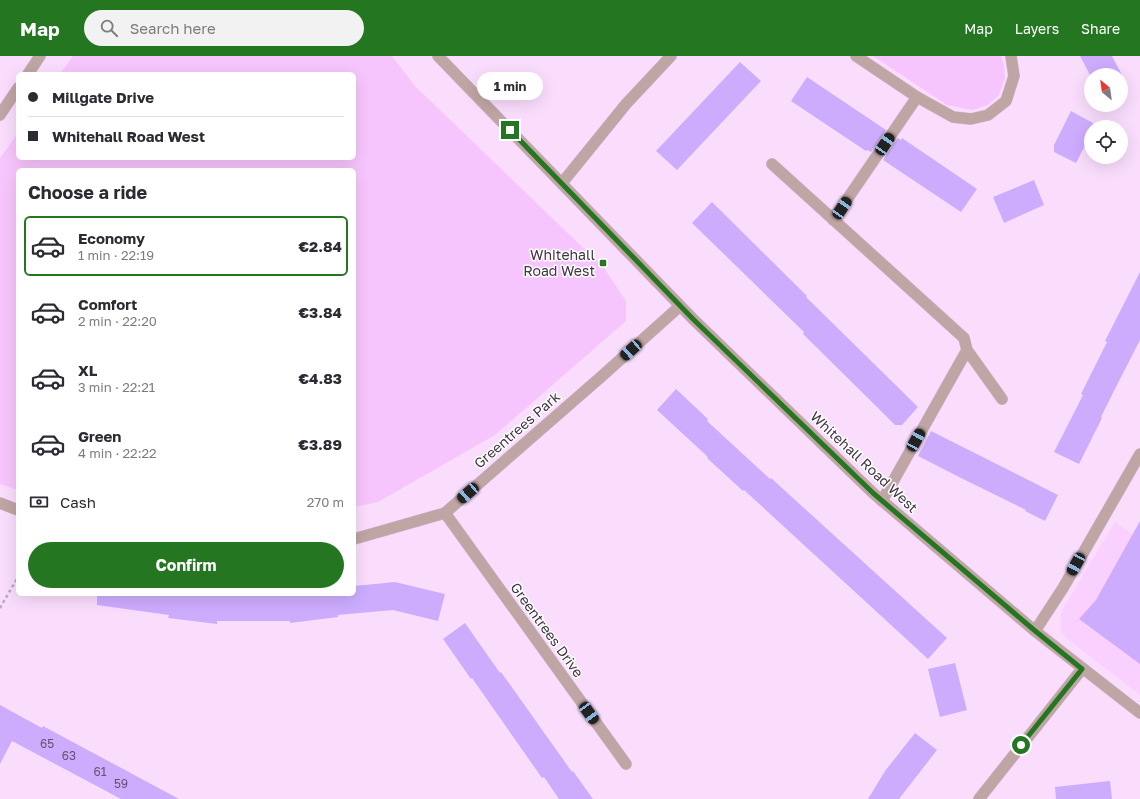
<!DOCTYPE html>
<meta charset="utf-8">
<style>
body{margin:0;font-family:"Golos Text",sans-serif;background:#f2f2f3;color:#2b2b33;height:100vh;display:flex;flex-direction:column;font-size:15px;white-space:nowrap}
*{box-sizing:border-box;margin:0}
p{font-size:13px;color:#7c7c81}
.icon{flex:none;width:22px;height:22px;fill:none;stroke:currentColor;stroke-width:2;stroke-linecap:round;stroke-linejoin:round}
.map{position:relative;flex:1;overflow:hidden}
.side{position:absolute;left:16px;top:112px;width:340px;height:428px;display:flex;flex-direction:column;background:#fff;border-radius:6px;box-shadow:0 4px 16px #0002}
.side>*{flex:none}
.top-card{position:absolute;left:16px;top:16px;width:340px;height:88px;border-radius:6px;box-shadow:0 4px 16px #0002;display:grid;align-content:center;height:88px;padding:0 12px;background:#fff}
.needle{width:26px;rotate:331deg}
.fabs{position:absolute;left:1084px;top:12px;display:grid;gap:8px}
.fabs a{display:grid;place-items:center;width:44px;height:44px;border-radius:50%;background:#fff;box-shadow:0 4px 16px #0002;font-size:20px}
.end{position:absolute;width:18px;height:18px;margin:-9px;border:5px solid #247620;background:#fff;box-shadow:0 0 0 2px #fff}
.from{border-radius:50%}
.bubble{position:absolute;height:28px;border-radius:14px;background:#fff;box-shadow:0 4px 16px #0002;font-size:13px;font-weight:700;line-height:28px;text-align:center}
.car{position:absolute;width:12px;height:24px;margin:-12px -6px;border-radius:5px;box-shadow:0 0 3px 1px #0007;background:linear-gradient(#222 24%,#8ab4d8 0 40%,#222 0 76%,#8ab4d8 0 86%,#222 0)}
.top-card b{display:flex;align-items:center;gap:14px;height:38px;font-size:15px}
.top-card b+b{border-top:1px solid #e1e1e2}
.top-card i{width:10px;height:10px;background:#2b2b33}
ul{padding:0;list-style:none}
li{display:flex;align-items:center;gap:12px;height:60px;margin:0 8px 6px;padding:0 4px;border:2px solid transparent;border-radius:6px}
li div{flex:1}
li b{display:block;font-size:15px}
li em{font-style:normal;font-weight:700}
li.active{border-color:#247620}
li>.icon{width:36px;height:36px;stroke-width:1.5}
h2{padding:0 12px;font-size:18px;line-height:48px}
.pay{display:flex;align-items:center;gap:10px;height:44px;padding:0 12px;font-size:15px}
.pay p{margin-inline-start:auto}
.cta{display:flex;gap:8px;margin-top:auto;padding:8px 12px}
.cta a{flex:1;height:46px;border-radius:24px;background:#247620;color:#fff;font-size:16px;font-weight:700;line-height:46px;text-align:center}
header{display:flex;align-items:center;gap:24px;box-sizing:border-box;height:56px;padding:0 20px;background:#247620;color:#fff}
header strong{font-size:19px}
nav{display:flex;gap:22px;margin-inline-start:auto;font-size:14px}
.search{width:280px;height:36px;background:#f2f2f3;display:flex;align-items:center;gap:10px;box-sizing:border-box;padding:0 14px;border-radius:22px;color:#7c7c81;font-size:15px}
.map>svg:first-child{display:block}
.built{fill:#f9d0ff}
.green{fill:#f7c5fd}
.building{fill:#cdacfe}
.lines{fill:none;stroke-linecap:round;stroke-linejoin:round}
.service-casing{stroke:#d5bbd8;stroke-width:12}
.minor-casing{stroke:#d5bbd8;stroke-width:12}
.tertiary-casing{stroke:#d5bbd8;stroke-width:12}
.path{stroke:#bea6c1;stroke-width:2.5;stroke-dasharray:3 3;stroke-linecap:butt}
.service{stroke:#bfa5a4;stroke-width:11}
.minor{stroke:#bfa5a4;stroke-width:11}
.tertiary{stroke:#bfa5a4;stroke-width:11}
.route{stroke:#247620;stroke-width:5}
.poi-dot{fill:#247620;stroke:#fff;stroke-width:1.5}
.labels{text-anchor:middle;stroke-width:3;stroke-linejoin:round;paint-order:stroke}
.number-label{font-size:12px;fill:#655272}
.poi-label{font-size:14px;fill:#423444;stroke:#fff;text-anchor:end}
.street-label{font-size:14px;fill:#423444;stroke:#fff}
</style>
<header>
<strong>Map</strong>
<div class="search"><svg class="icon" aria-label="search" viewBox="0 0 24 24"><circle cx="10" cy="10" r="6"/><path d="M15 15l6 6"/></svg>Search here</div>
<nav><a>Map</a><a>Layers</a><a>Share</a></nav>
</header>
<div class="map">
<svg width="1140" height="743" viewBox="0 0 1140 743">
<rect width="100%" height="100%" fill="#faddfd"/>
<!-- built -->
<path class="built" d="M1115 466 1140 484V639L1069 584 1061 576V556Z"/>
<!-- green -->
<path class="green" d="M73 0H392L415 30 604 212 626 245V265L495 379 378 446 354 451V114H18V434L0 428V102L18 77V102H354V18H60Z
M873 0H1001L1004 9 1005 22 999 39 988 49 973 54 947 49Z"/>
<!-- building -->
<path class="building" d="M1080 0H1112L1122 19H1090Z
M740 6 761 25 677 114 656 95Z
M807 21 886 74 871 96 867 94 866 95 791 45Z
M1071 55 1093 67V71H1091V78L1076 107 1054 96V89Z
M898 82 901 84 902 82 977 133 961 156 883 104Z
M1034 124 1044 149 1004 167 993 141Z
M712 146 807 240 806 241 918 351 902 369H895L880 354 803 278 804 276 692 167Z
M1140 216V284L1118 327 1101 361 1102 362 1079 408 1054 396 1083 339 1081 338 1107 286 1105 285Z
M676 333 708 363 707 365 770 423 771 422 947 582 928 603 744 434 743 435 707 402 708 401 657 354Z
M931 375 1058 439 1045 465 1025 455 1026 454 963 423 918 400Z
M1140 465V608L1079 563 1096 544Z
M395 526 445 538 438 565 393 554 338 559V561L290 567V565H217V568L168 562 169 559 97 549V538H354V530Z
M465 567 500 617 501 616 572 716 573 715 593 743H559L544 721 542 722 472 622 471 623 443 583Z
M955 607 967 654 940 661 928 613Z
M0 649 42 672 43 670 179 743H121L12 685 0 708Z
M915 677 937 694 899 743H868L885 715Z
M1110 725 1112 743H1056L1055 731Z"/>
<g class="lines">
<!-- service casing -->
<g class="service-casing">
<path id="service" d="M28 18 40 0
M0 59 18 32
M772 108 964 282 967 294 882 445
M833 164 917 41
M967 294 1002 343"/>
</g>
<!-- minor casing -->
<g class="minor-casing">
<path id="minor" d="M856 0 917 41 953 61 971 63 988 59 1006 45 1014 20 1011 0
M562 127 626 48 671 0
M0 447 18 454
M445 457 626 708
M354 483 445 457 602 320 680 250
M1035 575 1063 532 1140 398
M979 743 1082 613"/>
</g>
<!-- tertiary casing -->
<g class="tertiary-casing">
<path id="tertiary" d="M438 0 693 263 873 437 1035 575 1140 657"/>
</g>
<!-- path -->
<path class="path" d="M0 552 18 521"/>
<!-- service -->
<use href="#service" class="service"/>
<!-- minor -->
<use href="#minor" class="minor"/>
<!-- tertiary -->
<use href="#tertiary" class="tertiary"/>
</g>
<g class="lines">
<!-- route -->
<path class="route" d="M510 74 693 263 873 437 1034 574 1082 613 1021 689"/>
</g>
<!-- markers -->
<rect class="poi-dot" x="599" y="203" width="8" height="8" rx="2"/>
<g class="labels">
<!-- number labels -->
<g class="number-label">
<text x="47" y="692">65</text>
<text x="69" y="704">63</text>
<text x="100" y="720">61</text>
<text x="121" y="732">59</text>
</g>
<!-- poi labels -->
<g class="poi-label">
<text x="595" y="204">Whitehall<tspan x="595" dy="16">Road West</tspan></text>
</g>
<!-- street labels -->
<g class="street-label">
<text transform="translate(517 374) rotate(-41)" y="5">Greentrees Park</text>
<text transform="translate(864 406) rotate(43)" y="5">Whitehall Road West</text>
<text transform="translate(547 574) rotate(54)" y="5">Greentrees Drive</text>
</g>
</g>
</svg>
<div class="fabs">
<a><svg class="needle" viewBox="-14 -14 28 28"><path d="M0-13l5 13h-10z" fill="#e53935"/><path d="M0 13l5-13h-10z" fill="#7c7c81"/></svg></a>
<a><svg class="icon" aria-label="locate" viewBox="0 0 24 24"><circle cx="12" cy="12" r="6"/><path d="M12 2v4M12 18v4M2 12h4M18 12h4"/></svg></a>
</div>
<i class="end from" style="left:1021px;top:689px"></i>
<i class="end" style="left:510px;top:74px"></i>
<div class="bubble" style="left:477px;top:16px;width:66px">1 min</div>
<i class="car" style="left:885px;top:88px;rotate:34deg"></i>
<i class="car" style="left:842px;top:152px;rotate:34deg"></i>
<i class="car" style="left:631px;top:294px;rotate:228deg"></i>
<i class="car" style="left:916px;top:384px;rotate:29deg"></i>
<i class="car" style="left:468px;top:437px;rotate:229deg"></i>
<i class="car" style="left:1076px;top:508px;rotate:209deg"></i>
<i class="car" style="left:589px;top:657px;rotate:144deg"></i>
<div class="top-card">
<b><i class="from"></i>Millgate Drive</b>
<b><i></i>Whitehall Road West</b>
</div>
<section class="side">
<h2>Choose a ride</h2>
<ul>
<li class="active"><svg class="icon" aria-label="car" viewBox="0 0 24 24"><path d="M5 17H2v-5l4-1 3-4h7l3 4 3 1v5h-3M9 17h6M6 11h13"/><circle cx="7" cy="17" r="2"/><circle cx="17" cy="17" r="2"/></svg><div><b>Economy</b><p>1 min · 22:19</p></div><em>€2.84</em></li>
<li><svg class="icon" aria-label="car" viewBox="0 0 24 24"><path d="M5 17H2v-5l4-1 3-4h7l3 4 3 1v5h-3M9 17h6M6 11h13"/><circle cx="7" cy="17" r="2"/><circle cx="17" cy="17" r="2"/></svg><div><b>Comfort</b><p>2 min · 22:20</p></div><em>€3.84</em></li>
<li><svg class="icon" aria-label="car" viewBox="0 0 24 24"><path d="M5 17H2v-5l4-1 3-4h7l3 4 3 1v5h-3M9 17h6M6 11h13"/><circle cx="7" cy="17" r="2"/><circle cx="17" cy="17" r="2"/></svg><div><b>XL</b><p>3 min · 22:21</p></div><em>€4.83</em></li>
<li><svg class="icon" aria-label="car" viewBox="0 0 24 24"><path d="M5 17H2v-5l4-1 3-4h7l3 4 3 1v5h-3M9 17h6M6 11h13"/><circle cx="7" cy="17" r="2"/><circle cx="17" cy="17" r="2"/></svg><div><b>Green</b><p>4 min · 22:22</p></div><em>€3.89</em></li>
</ul>
<div class="pay"><svg class="icon" aria-label="cash" viewBox="0 0 24 24"><path d="M3 7h18v10H3z"/><circle cx="12" cy="12" r="2"/></svg>Cash<p>270 m</p></div>
<div class="cta"><a>Confirm</a></div>
</section>
</div>
